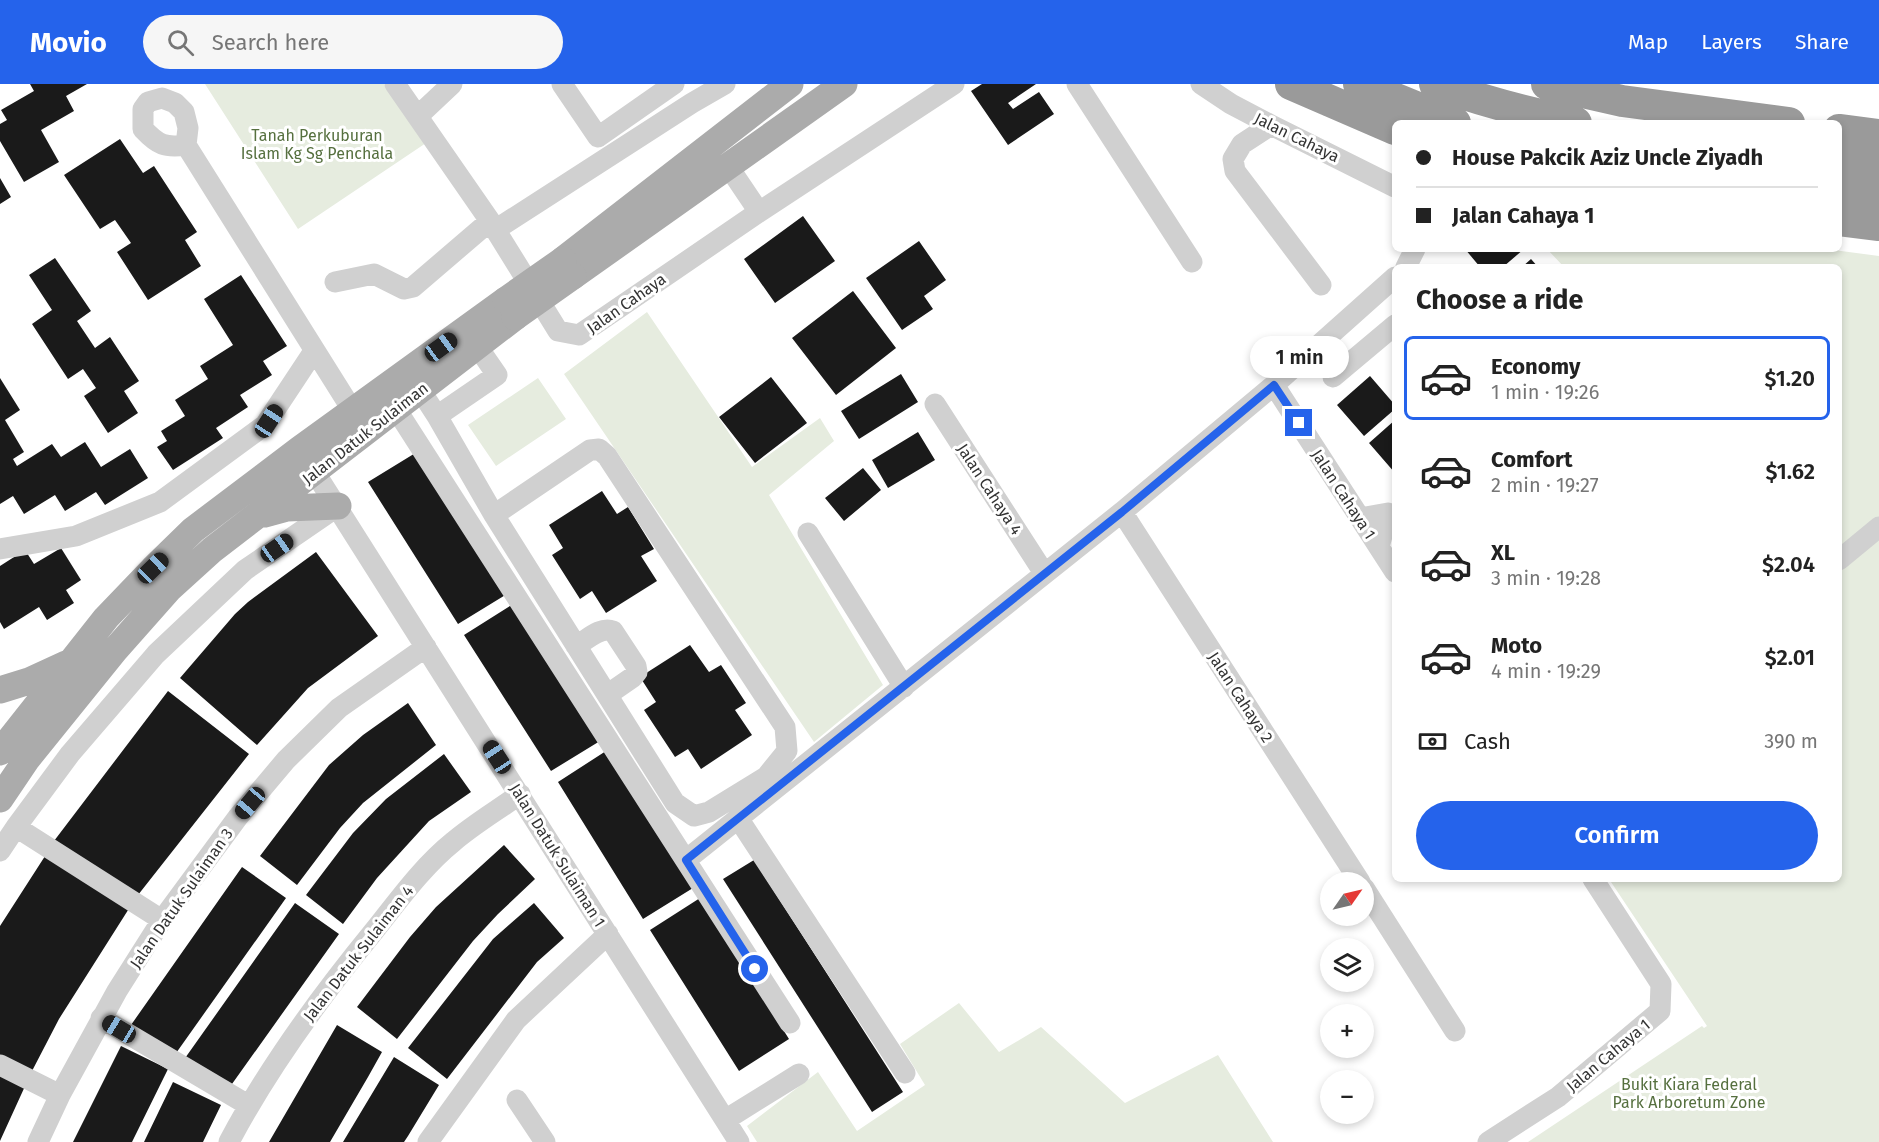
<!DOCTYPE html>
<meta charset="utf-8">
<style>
body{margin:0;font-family:"Fira Sans",sans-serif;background:#f6f6f6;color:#222;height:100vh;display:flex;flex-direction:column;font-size:22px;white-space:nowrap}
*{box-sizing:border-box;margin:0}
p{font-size:20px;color:#767676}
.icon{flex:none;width:33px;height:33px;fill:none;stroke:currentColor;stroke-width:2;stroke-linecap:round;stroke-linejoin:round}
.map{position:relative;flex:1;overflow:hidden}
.drawer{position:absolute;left:1392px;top:180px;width:450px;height:618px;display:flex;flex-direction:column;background:#fff;border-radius:9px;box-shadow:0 3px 9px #0003}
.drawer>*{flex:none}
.guide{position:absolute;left:1392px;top:36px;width:450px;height:132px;border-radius:9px;box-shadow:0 3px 9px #0003;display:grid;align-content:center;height:132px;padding:0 24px;background:#fff}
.needle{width:39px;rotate:56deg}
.controls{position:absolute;left:1320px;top:788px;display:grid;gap:12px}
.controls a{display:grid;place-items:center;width:54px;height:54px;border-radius:50%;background:#fff;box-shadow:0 3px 9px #0003;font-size:30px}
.end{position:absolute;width:27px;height:27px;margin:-14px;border:8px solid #2563eb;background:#fff;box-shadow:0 0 0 3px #fff}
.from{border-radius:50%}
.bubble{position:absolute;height:42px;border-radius:21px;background:#fff;box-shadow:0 3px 9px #0003;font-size:20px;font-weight:600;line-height:42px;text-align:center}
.car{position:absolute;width:18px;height:36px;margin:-18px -9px;border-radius:8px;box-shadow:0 0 4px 2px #0007;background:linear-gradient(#222 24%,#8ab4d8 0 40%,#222 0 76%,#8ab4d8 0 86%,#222 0)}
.guide b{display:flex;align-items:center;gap:21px;height:57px;font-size:22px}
.guide b+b{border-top:2px solid #e0e0e0}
.guide i{width:15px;height:15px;background:#222}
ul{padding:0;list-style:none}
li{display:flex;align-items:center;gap:18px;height:84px;margin:0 12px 9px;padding:0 12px;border:3px solid transparent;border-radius:9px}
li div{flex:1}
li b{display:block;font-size:22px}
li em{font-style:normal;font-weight:600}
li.on{border-color:#2563eb}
li>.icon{width:54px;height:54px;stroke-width:1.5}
h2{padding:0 24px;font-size:27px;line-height:72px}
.pay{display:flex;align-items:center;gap:15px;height:66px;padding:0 24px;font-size:22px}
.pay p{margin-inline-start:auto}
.button{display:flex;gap:12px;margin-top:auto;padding:12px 24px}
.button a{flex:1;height:69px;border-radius:36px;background:#2563eb;color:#fff;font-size:24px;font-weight:600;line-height:69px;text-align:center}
header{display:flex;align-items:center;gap:36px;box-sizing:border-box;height:84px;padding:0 30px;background:#2563eb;color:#fff}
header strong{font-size:28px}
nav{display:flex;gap:33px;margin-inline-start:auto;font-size:21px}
.search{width:420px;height:54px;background:#f6f6f6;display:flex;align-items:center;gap:15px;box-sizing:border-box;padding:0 21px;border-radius:33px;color:#767676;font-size:22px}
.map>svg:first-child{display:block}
.green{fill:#e6ecdf}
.building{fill:#1a1a1a}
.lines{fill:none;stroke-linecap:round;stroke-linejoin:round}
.minor{stroke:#d0d0d0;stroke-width:21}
.major{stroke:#ababab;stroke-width:27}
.highway{stroke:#9a9a9a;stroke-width:32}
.major-bridge{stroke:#ababab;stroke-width:27}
.route{stroke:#2563eb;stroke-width:8}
.labels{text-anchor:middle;stroke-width:6;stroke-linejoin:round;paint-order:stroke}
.park-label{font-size:16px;fill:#56703f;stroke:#fff}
.street-label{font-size:16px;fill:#333;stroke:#fff}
</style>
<header>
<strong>Movio</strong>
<div class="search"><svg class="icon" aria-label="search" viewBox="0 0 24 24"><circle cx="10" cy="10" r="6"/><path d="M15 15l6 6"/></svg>Search here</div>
<nav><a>Map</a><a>Layers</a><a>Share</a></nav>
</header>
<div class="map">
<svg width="1879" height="1058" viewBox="0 0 1879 1058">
<rect width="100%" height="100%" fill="#fff"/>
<!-- green -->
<path class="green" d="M205 0H384L426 59 298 145Z
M1547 165H1826L1879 172V1058H1528L1702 942 1704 944 1707 942 1609 795H1839V183H1564Z
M647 228 752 383 820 334 834 357 769 411 883 601 814 658 564 290Z
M538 294 566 335 496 382 468 341Z
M959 919 999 968 1041 943 1125 1019 1218 971 1273 1058H757L747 1042 818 988 857 1047 925 1001 900 960Z"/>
<!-- building -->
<path class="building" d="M30 0H87L66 12 74 27 41 46 59 78 24 98 0 57V40L7 36 1 26 34 7Z
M982 0H1036L1008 19 1013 25 1039 8 1054 30 1008 61 971 7Z
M120 55 143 89 154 82 197 148 185 156 201 182 148 216 117 168 131 159 115 136 100 145 64 91Z
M0 94 11 113 0 120Z
M803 132 835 177 775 219 744 175Z
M919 157 946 196 924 212 933 225 902 246 866 194Z
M1465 165H1524L1503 183H1480Z
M55 174 91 227 77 237 95 264 110 253 139 297 124 307 138 329 108 349 84 312 96 304 83 285 68 295 32 240 52 226 29 191Z
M1531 175 1538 183H1522Z
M241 191 287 262 263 277 272 291 240 311 248 323 216 344 223 354 173 386 157 363 167 357 161 347 185 332 175 316 208 295 200 282 233 261 204 215Z
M853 207 896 264 836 311 792 254Z
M901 290 918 318 859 355 841 327Z
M1370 292 1395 321V325L1364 352 1337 321Z
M771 293 807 339 755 379 719 333Z
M0 294 20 326 5 336 24 368 13 375 17 382 52 360 61 373 85 358 101 383 130 365 148 394 105 421 96 408 65 427 55 411 24 430 13 412 0 420Z
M1395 336V389L1369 359Z
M918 348 935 376 888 404 872 376Z
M417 368 507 510 458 540 368 398Z
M863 384 881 406 844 437 825 414Z
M602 407 617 430 628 423 654 465 641 472 657 497 606 529 592 507 580 515 552 471 563 464 549 441Z
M61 464 81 496 66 506 74 519 47 536 39 523 4 545 0 538V482L25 466 34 480Z
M316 468 378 552 308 604 257 661 180 594 235 530 248 518Z
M513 520 600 657 551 687 464 551Z
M690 561 709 588 721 581 746 619 735 626 752 651 701 685 688 665 675 673 644 626 656 618 640 593Z
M168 607 249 670 138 811 54 757Z
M408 619 436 661 363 719 340 744 297 801 260 772 329 681 363 651Z
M606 667 693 804 643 835 558 698Z
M444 670 471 708 429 737 377 794 343 840 306 811 353 749 386 715Z
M504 761 535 795 498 830 473 857 397 955 357 923 410 853 436 823Z
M47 769 130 823 59 935 32 987 0 971V842Z
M754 776 903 1008 872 1028 723 795Z
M242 783 286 814 174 972 131 941Z
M700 814 789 955 739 987 650 846Z
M295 819 339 850 227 1007 183 977Z
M534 819 564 854 537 878 447 995 408 964 493 855Z
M337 941 382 968 368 993 330 1058H269Z
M121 962 168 985 132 1058H73Z
M394 973 439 1001 408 1052 404 1058H343Z
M0 987 26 1000 0 1057Z
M173 998 221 1021 203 1058H144Z"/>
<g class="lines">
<!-- minor -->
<path class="minor" d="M395 0 490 137 558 247 579 251 759 128 954 0
M562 0 598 53 674 0
M1077 0 1192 178
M1201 0 1231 20 1271 41 1395 103
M418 32 452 0
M1271 41 1242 60 1233 75 1235 87 1321 201
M186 61C165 64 158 61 143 45V25L148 18 162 14 175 19 184 28 188 44 186 61 361 340
M728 82 759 128
M495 146 692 19 725 0
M1406 183 1415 165
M335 198 374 190 404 205 413 203 490 137
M1333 293 1395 241
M413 295 437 332 494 431 675 719 694 732 709 728 766 693 787 667 785 643 607 372 599 365 590 366 494 431
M1274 301 1395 488
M935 320 1044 489
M396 325 790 939
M437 332 497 291 477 262
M307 376 739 1058
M1122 428 1360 798
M1360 434 1388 429 1379 463
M808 449 904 603
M0 465 76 452 160 418 265 341 314 267
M1839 476 1879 443
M576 562C587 556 600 542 613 547L636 582 637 588 633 593 607 611
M738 734 905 989
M16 743 162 836
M0 767 16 743 70 670 156 570 245 486 338 422
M686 776 1122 428 1274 301 1395 193
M1364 804 1455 947
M101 934 248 1021
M0 981 60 1011
M517 1016 545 1058
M725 1036 799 990
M38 1058 60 1011 117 907 162 836 238 733 286 676 339 624 426 563
M229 1058C269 982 320 913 374 847 398 817 423 782 453 758 474 740 498 726 520 710
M428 1058 516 936 608 850
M1488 1058 1558 1013 1660 927 1661 900 1593 795"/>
<!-- major -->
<path class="major" d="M563 176 790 0
M573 192 844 0
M265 430 287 424 338 422
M0 606 29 597 66 580
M0 668 106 534 153 485 193 446 300 365 506 216
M0 715 27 675 115 566 169 505 212 466 515 233"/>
<!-- highway -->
<path class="highway" d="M1291 0 1395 45
M1359 0 1455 39
M1435 0C1482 17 1528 29 1576 39
M1547 0 1622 17 1789 39
M1839 46 1879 51
M1839 77 1879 81
M1839 105 1879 109
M1839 136 1879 141"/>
<!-- major-bridge -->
<path class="major-bridge" d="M506 216 563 176
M515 233 573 192"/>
</g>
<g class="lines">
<!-- route -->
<path class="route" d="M755 885 686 776 1122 428 1274 301 1299 339"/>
</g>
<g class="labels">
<!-- park labels -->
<g class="park-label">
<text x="317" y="57">Tanah Perkuburan<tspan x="317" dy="18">Islam Kg Sg Penchala</tspan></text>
<text x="1689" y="1006">Bukit Kiara Federal<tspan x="1689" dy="18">Park Arboretum Zone</tspan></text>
</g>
<!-- street labels -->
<g class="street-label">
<text transform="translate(1297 53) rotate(26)" y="6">Jalan Cahaya</text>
<text transform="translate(626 219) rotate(-35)" y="6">Jalan Cahaya</text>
<text transform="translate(365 349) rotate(-38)" y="6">Jalan Datuk Sulaiman</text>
<text transform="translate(990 405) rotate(57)" y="6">Jalan Cahaya 4</text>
<text transform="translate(1344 410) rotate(57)" y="6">Jalan Cahaya 1</text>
<text transform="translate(1241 613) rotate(57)" y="6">Jalan Cahaya 2</text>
<text transform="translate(558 771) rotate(58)" y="6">Jalan Datuk Sulaiman 1</text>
<text transform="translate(181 814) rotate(-55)" y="6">Jalan Datuk Sulaiman 3</text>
<text transform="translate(358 869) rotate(-52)" y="6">Jalan Datuk Sulaiman 4</text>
<text transform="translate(1608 971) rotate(-40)" y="6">Jalan Cahaya 1</text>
</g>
</g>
</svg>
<div class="controls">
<a><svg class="needle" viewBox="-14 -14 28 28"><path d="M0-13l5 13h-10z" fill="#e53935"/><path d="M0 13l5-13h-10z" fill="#767676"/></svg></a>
<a><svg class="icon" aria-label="layers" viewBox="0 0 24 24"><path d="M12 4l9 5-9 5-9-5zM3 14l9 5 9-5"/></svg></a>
<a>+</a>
<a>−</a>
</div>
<i class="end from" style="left:755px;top:885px"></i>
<i class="end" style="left:1299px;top:339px"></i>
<div class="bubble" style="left:1250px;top:252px;width:99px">1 min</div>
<i class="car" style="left:441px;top:263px;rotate:54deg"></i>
<i class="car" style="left:269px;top:337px;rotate:33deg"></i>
<i class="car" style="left:277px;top:464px;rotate:55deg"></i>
<i class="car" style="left:153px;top:484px;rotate:46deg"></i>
<i class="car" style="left:497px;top:673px;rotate:327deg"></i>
<i class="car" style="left:250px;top:719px;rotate:220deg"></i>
<i class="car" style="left:119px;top:945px;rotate:301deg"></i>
<div class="guide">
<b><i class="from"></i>House Pakcik Aziz Uncle Ziyadh</b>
<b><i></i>Jalan Cahaya 1</b>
</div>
<section class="drawer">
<h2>Choose a ride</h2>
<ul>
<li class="on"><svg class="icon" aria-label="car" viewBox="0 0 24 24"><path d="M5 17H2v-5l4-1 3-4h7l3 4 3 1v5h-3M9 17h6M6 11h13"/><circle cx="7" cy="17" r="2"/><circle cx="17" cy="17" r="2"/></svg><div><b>Economy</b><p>1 min · 19:26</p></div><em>$1.20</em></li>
<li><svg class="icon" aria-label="car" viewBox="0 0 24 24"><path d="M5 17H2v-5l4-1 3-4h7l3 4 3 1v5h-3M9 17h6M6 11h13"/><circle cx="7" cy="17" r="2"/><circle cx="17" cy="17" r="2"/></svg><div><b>Comfort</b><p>2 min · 19:27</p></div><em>$1.62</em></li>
<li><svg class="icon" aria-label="car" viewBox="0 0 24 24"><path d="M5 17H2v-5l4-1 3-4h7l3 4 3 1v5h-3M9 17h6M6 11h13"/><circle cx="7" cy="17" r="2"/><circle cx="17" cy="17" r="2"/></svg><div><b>XL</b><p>3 min · 19:28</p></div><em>$2.04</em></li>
<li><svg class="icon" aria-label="car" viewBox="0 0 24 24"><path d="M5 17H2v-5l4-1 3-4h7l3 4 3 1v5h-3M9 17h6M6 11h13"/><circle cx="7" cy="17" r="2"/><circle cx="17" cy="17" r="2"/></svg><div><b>Moto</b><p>4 min · 19:29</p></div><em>$2.01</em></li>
</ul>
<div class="pay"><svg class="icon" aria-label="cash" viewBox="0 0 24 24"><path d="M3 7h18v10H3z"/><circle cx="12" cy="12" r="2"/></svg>Cash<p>390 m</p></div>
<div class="button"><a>Confirm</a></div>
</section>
</div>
